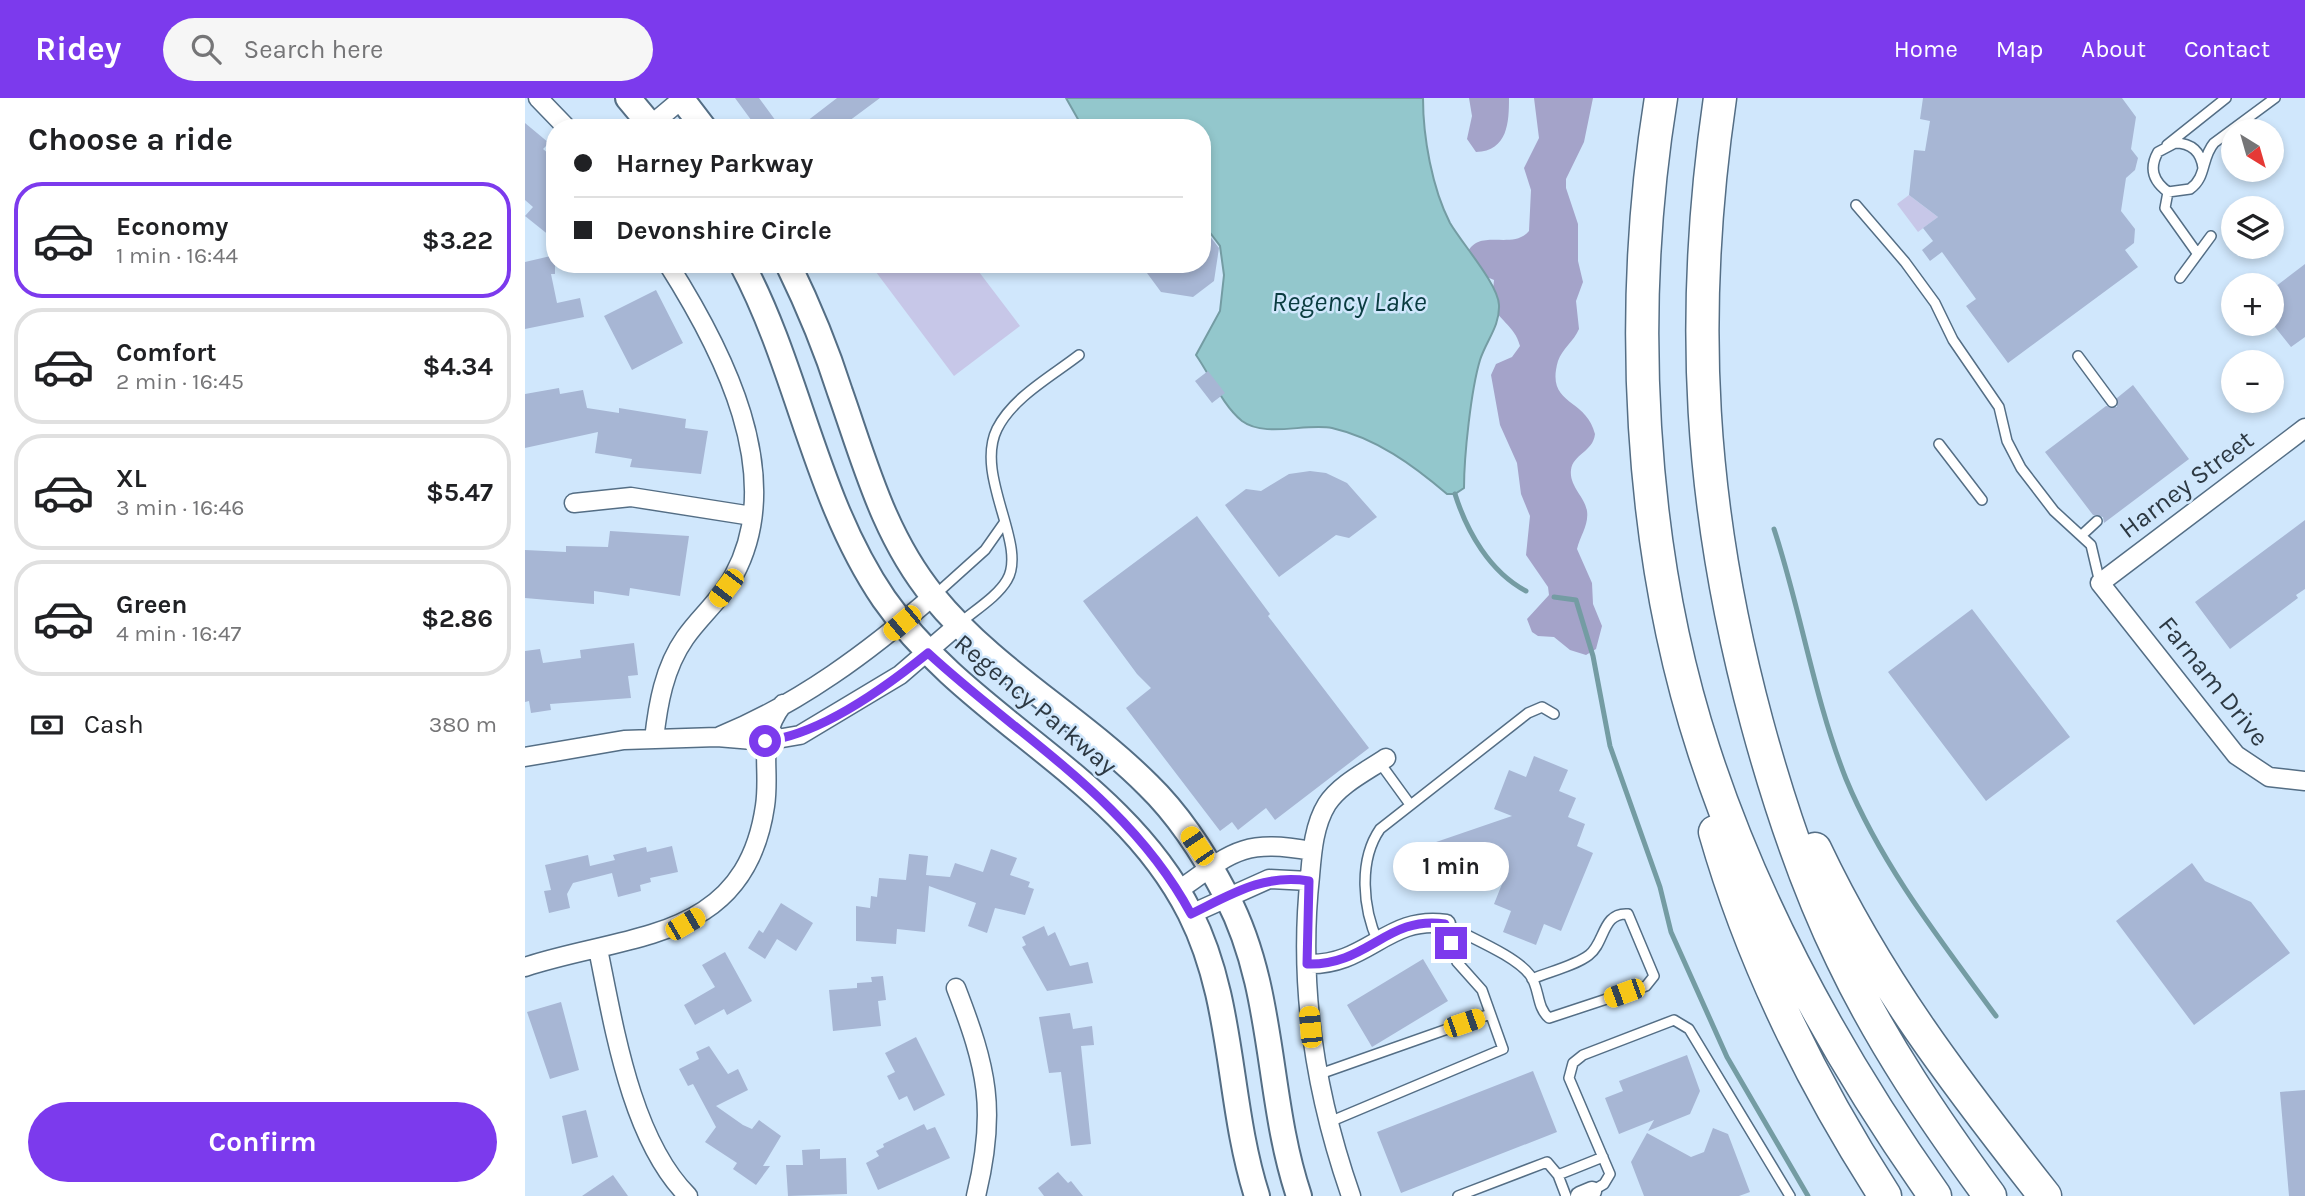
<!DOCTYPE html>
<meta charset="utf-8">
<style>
body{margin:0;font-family:Karla,sans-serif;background:#f6f6f6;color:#202124;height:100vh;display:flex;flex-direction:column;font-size:26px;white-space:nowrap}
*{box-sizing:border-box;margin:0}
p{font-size:23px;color:#757577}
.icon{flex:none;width:38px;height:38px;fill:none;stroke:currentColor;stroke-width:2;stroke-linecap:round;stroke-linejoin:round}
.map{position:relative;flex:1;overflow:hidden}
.panel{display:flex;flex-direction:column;background:#fff;width:525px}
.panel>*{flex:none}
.hud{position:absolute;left:21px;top:21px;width:665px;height:154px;border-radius:28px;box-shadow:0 4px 10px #0003;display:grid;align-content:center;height:154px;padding:0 28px;background:#fff}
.needle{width:46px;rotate:143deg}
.controls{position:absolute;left:1696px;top:21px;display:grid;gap:14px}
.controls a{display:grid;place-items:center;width:63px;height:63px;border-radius:50%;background:#fff;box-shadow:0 4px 10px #0003;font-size:35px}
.end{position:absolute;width:32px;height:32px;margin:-16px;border:9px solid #7c3aed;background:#fff;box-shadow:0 0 0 4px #fff}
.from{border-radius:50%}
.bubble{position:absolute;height:49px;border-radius:24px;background:#fff;box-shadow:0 4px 10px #0003;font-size:23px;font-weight:700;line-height:49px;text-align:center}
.car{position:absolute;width:21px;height:42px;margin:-21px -10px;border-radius:9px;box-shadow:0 0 5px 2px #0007;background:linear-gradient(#f5c518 24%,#345 0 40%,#f5c518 0 76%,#345 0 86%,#f5c518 0)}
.hud b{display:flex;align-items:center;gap:24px;height:66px;font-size:26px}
.hud b+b{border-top:2px solid #e0e0e0}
.hud i{width:18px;height:18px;background:#202124}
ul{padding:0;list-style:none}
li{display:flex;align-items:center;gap:21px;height:116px;margin:0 14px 10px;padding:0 14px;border:4px solid #e0e0e0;border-radius:28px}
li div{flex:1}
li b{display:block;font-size:26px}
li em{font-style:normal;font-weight:700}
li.active{border-color:#7c3aed}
li>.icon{width:63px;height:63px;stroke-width:1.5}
h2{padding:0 28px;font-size:32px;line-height:84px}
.pay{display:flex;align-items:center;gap:18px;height:77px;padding:0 28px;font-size:26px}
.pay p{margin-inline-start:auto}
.cta{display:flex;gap:14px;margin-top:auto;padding:14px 28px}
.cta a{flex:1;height:80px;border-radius:42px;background:#7c3aed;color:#fff;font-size:28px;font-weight:700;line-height:80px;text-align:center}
header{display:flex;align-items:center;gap:42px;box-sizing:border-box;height:98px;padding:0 35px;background:#7c3aed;color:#fff}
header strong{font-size:33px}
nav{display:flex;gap:38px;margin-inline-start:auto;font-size:24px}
.search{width:490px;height:63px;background:#f6f6f6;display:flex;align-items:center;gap:18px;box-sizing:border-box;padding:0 24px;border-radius:38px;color:#757577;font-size:26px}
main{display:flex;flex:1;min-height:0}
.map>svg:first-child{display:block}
.green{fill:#c7c7e8}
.forest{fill:#a4a3c9}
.water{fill:#93c7cc;stroke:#749ca3;stroke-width:2}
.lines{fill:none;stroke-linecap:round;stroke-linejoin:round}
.stream{stroke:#749ca3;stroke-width:5}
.building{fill:#a7b6d4}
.lane-casing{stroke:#546e85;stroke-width:12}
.street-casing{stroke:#546e85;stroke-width:21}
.secondary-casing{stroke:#546e85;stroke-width:28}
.highway-casing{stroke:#546e85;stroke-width:35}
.lane{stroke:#fff;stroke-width:9}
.street{stroke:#fff;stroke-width:18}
.secondary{stroke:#fff;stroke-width:24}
.highway{stroke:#fff;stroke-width:32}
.route{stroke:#7c3aed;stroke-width:9}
.labels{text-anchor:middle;stroke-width:5;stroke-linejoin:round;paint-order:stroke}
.street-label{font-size:26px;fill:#2d3943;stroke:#d0e7fc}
.water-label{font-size:28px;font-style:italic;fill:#0a3c40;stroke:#d0e7fc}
</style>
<header>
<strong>Ridey</strong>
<div class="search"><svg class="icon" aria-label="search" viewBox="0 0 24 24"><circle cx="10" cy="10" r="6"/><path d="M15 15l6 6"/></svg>Search here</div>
<nav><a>Home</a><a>Map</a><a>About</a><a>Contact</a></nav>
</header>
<main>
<section class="panel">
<h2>Choose a ride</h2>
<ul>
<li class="active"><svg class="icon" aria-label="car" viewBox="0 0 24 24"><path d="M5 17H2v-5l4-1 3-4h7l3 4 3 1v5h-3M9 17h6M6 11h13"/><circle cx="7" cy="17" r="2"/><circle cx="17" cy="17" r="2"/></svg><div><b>Economy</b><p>1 min · 16:44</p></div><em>$3.22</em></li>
<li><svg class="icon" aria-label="car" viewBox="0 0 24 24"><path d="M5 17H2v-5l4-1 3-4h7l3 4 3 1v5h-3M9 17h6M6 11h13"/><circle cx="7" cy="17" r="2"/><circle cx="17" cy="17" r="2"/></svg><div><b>Comfort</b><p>2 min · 16:45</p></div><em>$4.34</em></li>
<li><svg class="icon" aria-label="car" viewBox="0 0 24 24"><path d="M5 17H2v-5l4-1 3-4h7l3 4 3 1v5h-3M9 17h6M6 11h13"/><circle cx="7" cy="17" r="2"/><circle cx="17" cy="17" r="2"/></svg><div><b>XL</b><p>3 min · 16:46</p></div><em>$5.47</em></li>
<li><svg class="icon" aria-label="car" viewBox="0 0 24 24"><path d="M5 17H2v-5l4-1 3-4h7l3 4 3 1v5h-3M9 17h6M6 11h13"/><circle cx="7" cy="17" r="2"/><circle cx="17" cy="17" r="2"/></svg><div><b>Green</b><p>4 min · 16:47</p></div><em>$2.86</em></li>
</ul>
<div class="pay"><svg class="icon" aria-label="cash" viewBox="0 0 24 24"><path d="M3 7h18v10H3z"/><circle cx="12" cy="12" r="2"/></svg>Cash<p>380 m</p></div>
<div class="cta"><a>Confirm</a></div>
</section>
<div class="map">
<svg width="1780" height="1098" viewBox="0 0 1780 1098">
<rect width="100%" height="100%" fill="#d0e7fc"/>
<!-- green -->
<path class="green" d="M1384 97 1413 119 1393 134 1372 106Z
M345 166H448L495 228 429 278Z"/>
<!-- forest -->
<path class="forest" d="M944 0H984C984 24 983 53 951 54L942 41 947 18Z
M1009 0H1068L1059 44 1041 81V90L1053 126V163L1058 184 1051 203 1054 231C1049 243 1037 251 1033 263 1020 308 1061 299 1070 336 1068 354 1048 356 1046 372 1044 388 1060 399 1062 413 1064 427 1055 438 1052 451L1067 485 1068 506 1077 528 1071 551 1061 557 1045 552 1029 539 1013 538 1007 534 1002 521 1024 497 1023 489 1001 457 1005 418 996 396 992 365 975 327 966 277 971 266 987 259 995 248C990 227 971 221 967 205 965 198 969 190 969 182L957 177 942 156C953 129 988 153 1004 133L1006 92 999 70 1014 40Z"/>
<!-- water -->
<path class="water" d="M541 0H898C898 39 907 90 925 125 938 147 973 186 974 207 975 228 961 243 955 262 946 292 939 358 939 390L930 396H922C888 367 851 340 807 330 780 325 740 340 717 323 698 308 685 277 671 257L695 213 699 177 695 148 677 124V30H558Z"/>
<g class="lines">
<!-- stream -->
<path class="stream" d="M930 396C942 434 965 474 1001 493
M1249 431C1276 513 1289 600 1321 681 1357 768 1416 843 1471 918
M1029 499 1051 502 1068 558 1085 648 1135 789 1146 834 1202 959 1283 1098"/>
</g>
<!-- building -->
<path class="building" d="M210 0H234L256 30H232Z
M312 0H355L324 23 329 30H273Z
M1398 0H1597L1611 19 1606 51 1613 60 1610 72 1601 80 1596 113 1610 131 1609 145 1600 152 1613 169 1483 265 1441 208 1451 201 1417 154 1405 163 1397 152 1408 143 1398 130 1413 119 1384 97 1389 52 1400 53 1405 23 1395 21Z
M0 25 24 45 18 51 30 61V142L0 118 8 109 0 102Z
M677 128 694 150 689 183 668 199 636 194 622 175V166H677Z
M30 157V176H26L32 205 55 200 59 219 0 231V164Z
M1780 166V239L1766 249 1746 224V192Z
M131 192 158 245 107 272 79 218Z
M683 273 700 295 687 305 670 283Z
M1608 287 1664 361 1579 425 1578 419 1568 417 1520 354 1581 308 1592 309V300Z
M34 290 35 296 58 292 62 310 94 315V310L161 321 160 330 183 333 176 376 105 369 107 361 70 355 73 334 0 350V296Z
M785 373 801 375 822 385 852 419 824 440 811 437 754 479 700 407 721 391 736 393 764 376Z
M672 418 745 516 743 518 844 650 750 722 741 710 713 732 707 724 695 733 601 610 626 590 612 576 558 503Z
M1780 422V491L1771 497 1773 500 1705 551 1670 504Z
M85 433 164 438 155 498 105 490 104 498 69 493V506L0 500V452L41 454V448L83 449Z
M1447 511 1545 639 1461 703 1363 574Z
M109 545 113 577 103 578 106 600 25 606 26 612 6 615 4 603 0 604V553L15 551 18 565 56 560 55 552Z
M1009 658 1043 672 1034 693 1051 700 1043 719 1060 726 1052 748 1068 755 1036 833 1019 826 1011 847 978 834 986 813 969 806 977 786 960 779 968 759 952 752 886 775 879 755 987 718 969 711 984 672 1001 679Z
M147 748 153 774 125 780 126 784 115 787 116 793 93 799 87 775 48 785 42 796 45 810 24 815 19 793 26 792 20 767 63 757 65 768 90 762 88 757 121 749 122 754Z
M466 751 492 760 485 777 505 784 503 789 509 791 500 817 470 810 462 835 443 828 451 805 404 788 400 834 372 831 371 846 331 843V808L345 810 346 798 352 799 354 780 381 782 384 756 403 758 401 777 425 779 430 765 458 774Z
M1667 765 1680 783 1726 804 1765 855 1669 927 1591 823Z
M256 805 288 825 271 853 252 841 240 861 223 850 234 832 238 835Z
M519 828 523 838 530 834 545 868 563 864 568 885 522 893 497 849 501 847 497 839Z
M200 854 227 903 202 917 199 911 170 927 159 907 190 889 177 867Z
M898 861 923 903 847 949 822 907Z
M358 878 361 902 353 903 356 928 308 933 304 892 332 890V885L347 884 346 879Z
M36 904 54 972 25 981 2 914Z
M545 915 548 931 567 928 569 947 556 948 566 1046 546 1048 536 974 524 975 514 919Z
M391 939 420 997 389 1013 382 998 374 1002 362 978 370 974 360 955Z
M184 948 203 976 213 971 223 992 191 1008 218 1027 227 1031 234 1022 256 1038 238 1068H245L231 1087 208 1071 212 1065 180 1044 191 1029 168 986 163 988 154 971 174 961 171 954Z
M1162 957 1175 993 1165 1016 1123 1033 1129 1022 1094 1036 1080 1000 1098 993 1094 983Z
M1008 973 1032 1034 876 1095 852 1034Z
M1780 992V1098H1764L1755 994Z
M61 1012 73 1059 47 1066 37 1018Z
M399 1026 402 1032 410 1029 425 1060 353 1092 341 1065 354 1058 351 1053 359 1049 358 1046Z
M1188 1030 1203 1036 1225 1094 1214 1098H1119L1106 1064 1122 1035 1166 1059 1179 1054Z
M295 1051V1061L321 1060 322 1096 263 1098 261 1067H278L277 1052Z
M533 1074 543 1085 546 1083 558 1098H519L513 1090Z
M88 1077 103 1098H57Z"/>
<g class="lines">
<!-- lane casing -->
<g class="lane-casing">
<path id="lane" d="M1642 47 1701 0
M1678 70C1676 54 1667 45 1650 45L1633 54C1624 70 1628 83 1643 94L1665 91C1682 79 1676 60 1689 45L1750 0
M1643 94 1640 110 1672 155
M1331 107 1380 164 1410 205 1428 242 1474 309 1482 343 1496 370 1529 413 1566 447 1575 485
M1655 180 1686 138
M1553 258 1587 304
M1414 346 1457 402
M1558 436 1572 423
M410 497 460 452 479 425
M435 525C450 512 472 499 482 482 503 447 449 378 472 331 488 299 527 278 554 257
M855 665 884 705
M921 826C943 839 990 857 1005 877 1015 890 1011 909 1024 920L1121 888 1129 878 1103 816C1077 814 1080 845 1064 857 1050 868 1023 874 1007 881
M853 844C838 811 833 763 855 731L1003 615 1017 609 1029 616
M792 977 965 916
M802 1025 978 951 957 892 932 864 921 826
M1033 1077 1078 1059
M1067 1093 1079 1086 1085 1076 1044 980 1048 965 1058 957 1149 922 1164 931 1265 1098
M933 1098 1022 1064 1033 1077 1041 1098"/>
</g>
<!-- street casing -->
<g class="street-casing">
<path id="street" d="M13 0 42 30
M126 27 158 0
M1780 330 1575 485 1711 657 1744 679 1780 683
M49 405 106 399 227 418
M195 638C274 606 345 553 408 498
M129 641C133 606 139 570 160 540 175 518 197 501 209 477 263 377 197 251 143 166
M0 659 99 642 192 639 240 643 275 637 375 577 433 527
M653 793C708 753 718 741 787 753
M666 816 744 781 784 783
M73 851C89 929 106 1041 163 1098
M782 866C843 868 862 817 921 826
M0 869C103 835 220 845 240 708 246 668 231 641 258 606
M431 890C462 970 472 1012 451 1098
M826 1098C790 995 773 887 785 778 787 754 789 727 802 706 815 686 842 673 861 660
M1055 1098 1067 1093"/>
</g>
<!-- secondary casing -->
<g class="secondary-casing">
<path id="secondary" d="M103 0 128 30
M156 0 179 30
M217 166C274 273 290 400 359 501 444 623 596 678 665 815 710 904 702 1004 732 1098
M263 166C283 207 301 250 315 294 340 365 359 438 408 498 469 573 555 619 623 687 656 719 681 759 702 799 751 893 741 1000 774 1098"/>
</g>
<!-- highway casing -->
<g class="highway-casing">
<path id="highway" d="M1136 0C1102 209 1113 451 1179 653 1231 813 1314 962 1410 1098
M1195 0C1163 219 1174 410 1232 625 1254 706 1280 785 1317 861 1357 945 1410 1023 1465 1098
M1190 734C1227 863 1287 985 1360 1098
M1290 751C1352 882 1431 985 1520 1098"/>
</g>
<!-- lane -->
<use href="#lane" class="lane"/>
<!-- street -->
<use href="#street" class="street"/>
<!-- secondary -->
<use href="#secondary" class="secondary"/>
<!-- highway -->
<use href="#highway" class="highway"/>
</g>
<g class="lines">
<!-- route -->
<path class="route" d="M240 643C295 637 361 589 403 555 495 640 605 702 666 816 707 796 737 776 784 783L782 866C843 868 862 817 920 826L926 845"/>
</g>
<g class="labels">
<!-- street labels -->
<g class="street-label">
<text transform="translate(1661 386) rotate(-37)" y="9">Harney Street</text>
<text transform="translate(1689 583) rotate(51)" y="9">Farnam Drive</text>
<text transform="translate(511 606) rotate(40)" y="9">Regency Parkway</text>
</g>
<!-- water labels -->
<g class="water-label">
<text x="824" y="213">Regency Lake</text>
</g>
</g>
</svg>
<div class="controls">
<a><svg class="needle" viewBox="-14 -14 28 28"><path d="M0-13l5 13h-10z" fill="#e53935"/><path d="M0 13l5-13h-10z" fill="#757577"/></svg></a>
<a><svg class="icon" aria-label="layers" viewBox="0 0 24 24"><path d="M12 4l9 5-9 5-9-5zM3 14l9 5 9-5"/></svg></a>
<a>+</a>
<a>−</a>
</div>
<i class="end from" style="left:240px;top:643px"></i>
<i class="end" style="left:926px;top:845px"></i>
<div class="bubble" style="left:868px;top:744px;width:116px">1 min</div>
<i class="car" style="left:201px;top:490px;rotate:217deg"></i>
<i class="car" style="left:377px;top:525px;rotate:230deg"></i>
<i class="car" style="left:672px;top:748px;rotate:326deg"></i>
<i class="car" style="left:160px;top:826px;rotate:60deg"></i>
<i class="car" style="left:1099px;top:895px;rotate:250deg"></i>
<i class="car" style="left:939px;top:925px;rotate:71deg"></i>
<i class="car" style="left:785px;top:929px;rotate:355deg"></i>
<div class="hud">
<b><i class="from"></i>Harney Parkway</b>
<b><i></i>Devonshire Circle</b>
</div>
</div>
</main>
